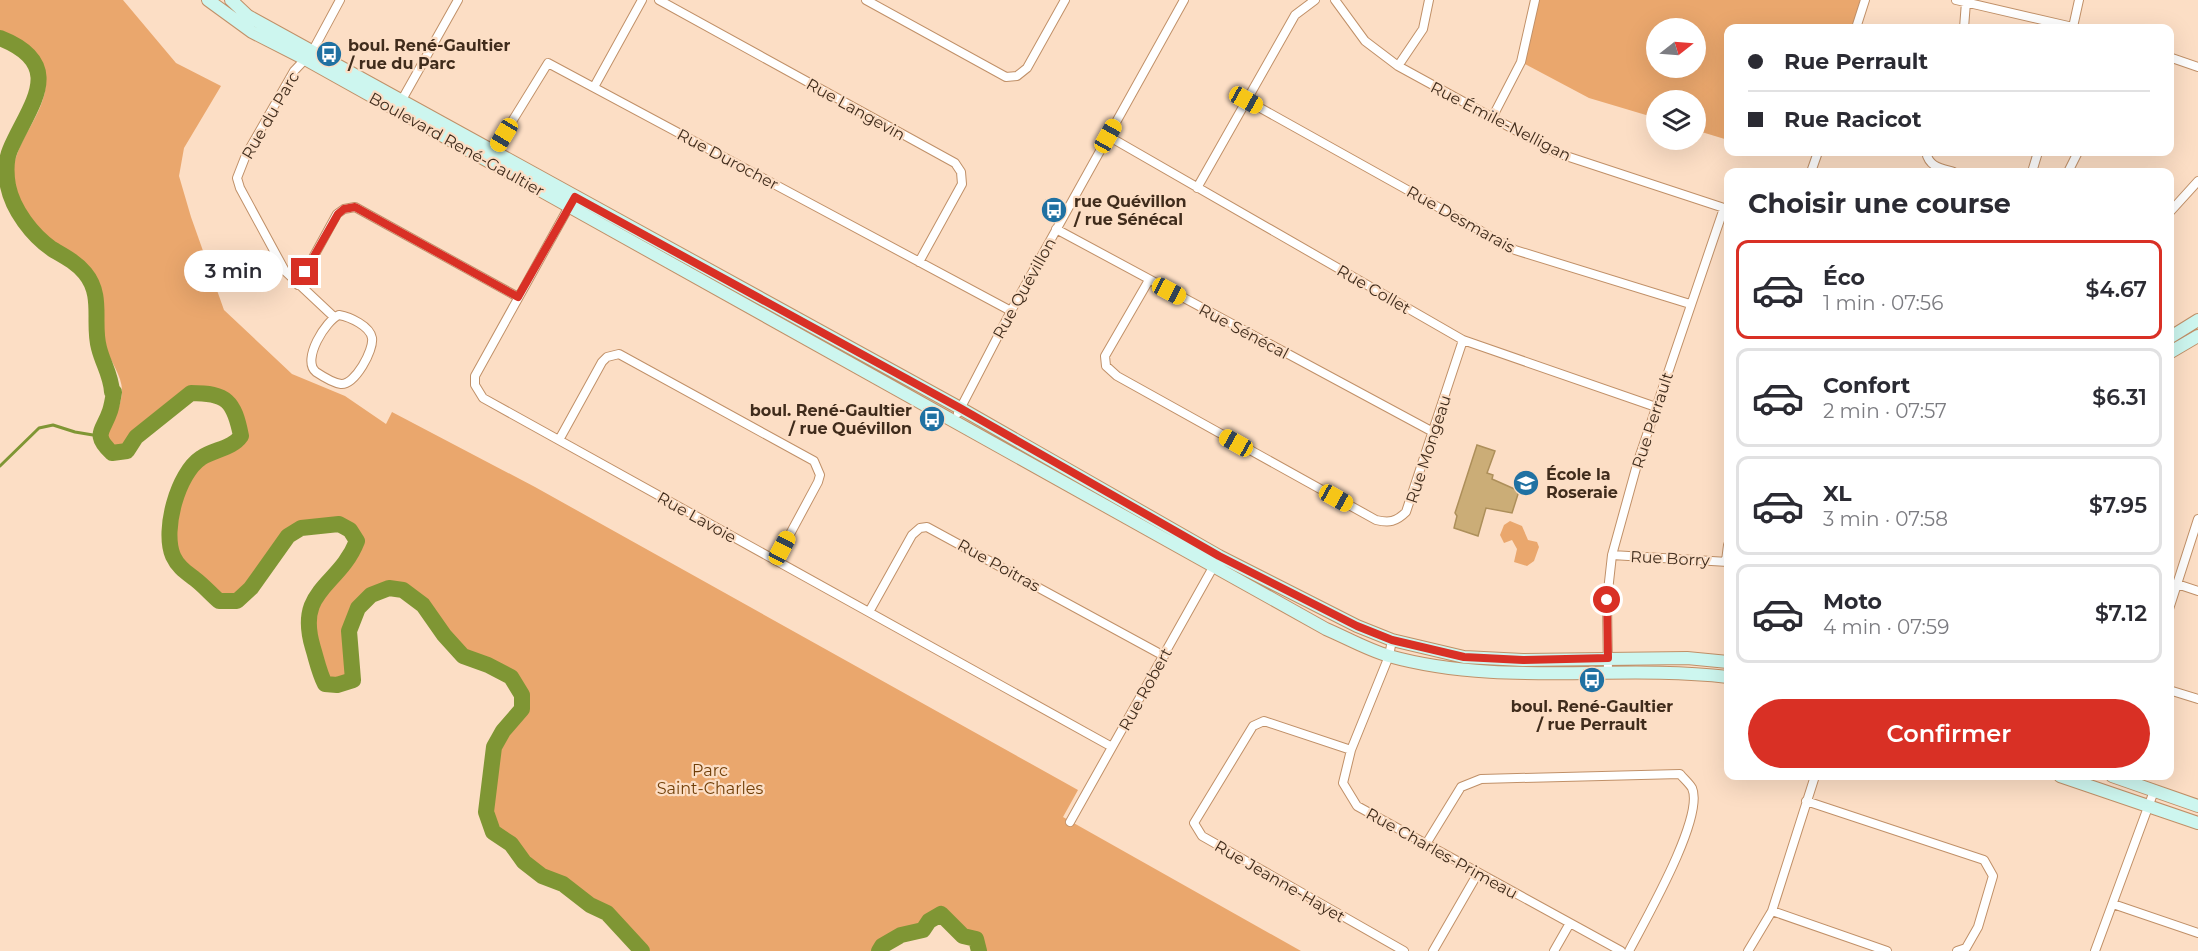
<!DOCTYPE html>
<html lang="fr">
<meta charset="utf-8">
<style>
body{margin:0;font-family:Montserrat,sans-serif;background:#f7f7f7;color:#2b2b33;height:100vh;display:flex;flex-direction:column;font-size:22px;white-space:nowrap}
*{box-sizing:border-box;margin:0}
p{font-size:20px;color:#7c7c81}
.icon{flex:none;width:33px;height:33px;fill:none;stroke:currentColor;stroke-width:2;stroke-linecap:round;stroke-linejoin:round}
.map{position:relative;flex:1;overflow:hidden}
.details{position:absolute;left:1724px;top:168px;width:450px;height:612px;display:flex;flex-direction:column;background:#fff;border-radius:12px;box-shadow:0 6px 24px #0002}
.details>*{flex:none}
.top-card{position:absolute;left:1724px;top:24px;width:450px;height:132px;border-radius:12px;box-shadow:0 6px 24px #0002;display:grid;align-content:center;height:132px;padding:0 24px;background:#fff}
.needle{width:39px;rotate:73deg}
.tools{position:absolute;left:1646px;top:18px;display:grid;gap:12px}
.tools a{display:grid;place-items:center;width:60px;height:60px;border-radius:50%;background:#fff;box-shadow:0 6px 24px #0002;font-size:30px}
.end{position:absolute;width:27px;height:27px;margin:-14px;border:8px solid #d93025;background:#fff;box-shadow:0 0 0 3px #fff}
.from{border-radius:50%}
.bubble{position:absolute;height:42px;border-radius:21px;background:#fff;box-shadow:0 6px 24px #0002;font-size:20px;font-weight:600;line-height:42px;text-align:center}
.car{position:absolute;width:18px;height:36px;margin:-18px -9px;border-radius:8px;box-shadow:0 0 4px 2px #0007;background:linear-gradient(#f5c518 24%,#345 0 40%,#f5c518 0 76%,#345 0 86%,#f5c518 0)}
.top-card b{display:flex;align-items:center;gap:21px;height:57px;font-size:22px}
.top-card b+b{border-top:2px solid #e1e1e2}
.top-card i{width:15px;height:15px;background:#2b2b33}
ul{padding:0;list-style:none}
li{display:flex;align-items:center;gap:18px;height:99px;margin:0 12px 9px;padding:0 12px;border:3px solid #e1e1e2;border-radius:12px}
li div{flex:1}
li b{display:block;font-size:22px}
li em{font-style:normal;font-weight:600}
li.selected{border-color:#d93025}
li>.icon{width:54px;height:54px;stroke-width:1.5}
h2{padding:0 24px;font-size:27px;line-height:72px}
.primary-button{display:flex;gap:12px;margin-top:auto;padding:12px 24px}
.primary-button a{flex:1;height:69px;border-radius:36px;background:#d93025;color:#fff;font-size:24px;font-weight:600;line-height:69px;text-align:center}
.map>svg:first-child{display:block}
.green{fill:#eaa76d;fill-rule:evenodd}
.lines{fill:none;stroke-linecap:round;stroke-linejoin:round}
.stream{stroke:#7f9634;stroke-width:3}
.river{stroke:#7f9634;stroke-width:16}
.building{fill:#cbad77;stroke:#ad8f5a;stroke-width:1.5}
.street-casing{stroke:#c09068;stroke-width:10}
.secondary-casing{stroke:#c09068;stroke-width:14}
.street{stroke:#fff;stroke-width:8}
.secondary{stroke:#cdf6ef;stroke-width:12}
.route{stroke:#d93025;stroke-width:8}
.labels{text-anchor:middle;stroke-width:4.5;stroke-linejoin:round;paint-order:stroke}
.poi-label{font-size:16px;font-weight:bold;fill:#402c1c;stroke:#fcdec5;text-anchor:start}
.street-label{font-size:16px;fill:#402c1c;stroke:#fcdec5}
.park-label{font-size:16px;fill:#713f08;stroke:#fcdec5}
</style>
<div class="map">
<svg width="2198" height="951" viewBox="0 0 2198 951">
<rect width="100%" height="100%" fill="#fcdec5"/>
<!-- green -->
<path class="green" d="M0 0H123L176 63 221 86 184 148 179 176 191 217 224 310 292 374 345 396 386 424 392 412 535 487 1078 790 1063 817 1301 951H979L975 939 963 936 941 914 929 921 923 930 901 935 882 946 879 951H642L607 914 590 905 563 884 542 876 524 862 511 844 493 832 486 812 494 747 503 731 522 709V695L511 677 488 665 463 656 444 635 423 605 403 590 389 588 371 595 358 608 349 631 353 680 337 685 325 684C319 672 317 661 313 648 295 589 339 587 357 541L350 530 339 524 301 528 288 536 251 588 237 601H219C211 594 203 585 195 579 186 572 178 567 173 556 162 530 177 473 201 458 214 449 232 449 241 436 235 401 227 393 191 393L136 437 127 451C115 450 103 447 105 432 114 422 122 404 122 390 122 376 110 361 106 347 100 318 106 290 85 265 73 250 55 245 40 233 29 224 20 204 15 190 0 142 69 103 37 58 28 45 15 37 0 33Z
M1535 0H1865L1856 28H1728V140L1695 130V100H1656V118L1589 98 1521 62ZM1656 28H1695V68H1656Z
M1510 521 1522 526 1528 540 1537 542 1539 547 1534 561 1527 566 1514 562 1517 549 1512 540 1504 543 1500 535 1504 525Z"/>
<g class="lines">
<!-- stream -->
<path class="stream" d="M0 466 39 428 53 425 75 432 99 436"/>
<!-- river -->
<path class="river" d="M0 38C69 65 28 107 10 150 5 162 6 174 8 186 13 210 32 235 52 249 64 256 76 262 85 273 104 296 92 323 99 348 103 364 111 375 112 392H114C113 398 112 405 110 411 103 432 92 434 112 453L127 451 136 437 191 393C227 393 234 401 241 436 232 449 214 449 201 458 178 473 162 530 173 556 178 567 186 572 195 579 203 585 211 594 219 601H237L251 588 288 536 301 528 339 524 350 530 357 541C339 587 295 589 313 648 317 661 319 672 325 684L337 685 353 680 349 631 358 608 371 595 389 588 403 590 423 605 444 635 463 656 488 665 511 677 522 695V709L503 731 494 747 486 812 493 832 511 844 524 862 542 876 563 884 590 905 607 913 642 951
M879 951 882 946 901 935 923 930 929 921 941 914 963 936 976 939 979 951"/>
</g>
<!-- building -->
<path class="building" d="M1477 445 1495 451 1487 473 1493 475 1492 479 1519 491 1512 513 1486 508 1478 536 1454 528 1457 516 1455 513Z"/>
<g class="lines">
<!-- street casing -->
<g class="street-casing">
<path id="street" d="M659 0 955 163 961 172 962 184 919 262
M866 0 1006 77 1017 76 1027 68 1065 0
M1335 0 1365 41 1398 66 1557 153 1727 209
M1956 0 2077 28
M2073 27 2079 0
M1856 28 1865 0
M1964 28 1966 2
M2169 57 2198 67
M1398 66 1423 29 1429 0
M594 87 642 0
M1246 100 1515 250 1690 304
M399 105 458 0
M1492 118 1521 62 1535 0
M1108 136 1463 340 1656 407
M1926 152C1929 167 1940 168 1954 172
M492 154 548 63 1011 311
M1811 172 1818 152
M2032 172 2038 152
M2068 172 2078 152
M1197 188 1295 15 1315 0
M571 203 475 376V385L483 398 1112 747
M2169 213 2198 181
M1056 229 1433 432
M1149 280 1105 356 1106 366 1117 376 1376 520C1389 523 1396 522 1406 512L1463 340
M298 285 337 214 344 209 355 207 518 297
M339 315C350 317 370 326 372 338 374 350 355 385 341 384 334 383 322 376 316 372 301 360 326 320 339 315Z
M334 317 285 271 240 188 237 178 246 155 294 71 312 52 340 0
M958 413 1011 311 1184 0
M559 440 602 362 607 357 619 354 814 461 820 475 818 482 776 560
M1612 555 1728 562
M1726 561 1728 545
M2177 584 2198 591
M2169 609 2198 519
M869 612 912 535 920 528 927 527 1164 656
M1392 640 1389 656 1351 750 1343 783 1357 806 1621 951
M1608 673 1607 600 1612 555 1638 461 1724 208
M2169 690 2198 699
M1351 750 1264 721 1253 726 1194 823 1202 836 1404 951
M1806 801 1984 860 1993 876 1978 927 1966 948 1957 951
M1070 822 1216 562
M1426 844 1461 787 1481 779 1680 774C1683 778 1689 783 1692 788 1705 817 1644 922 1629 951
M2113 904 2198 933
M1772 911 1887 951
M1433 951 1478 873
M1554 951 1570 923
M1748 951 1772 911 1815 776
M2095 951 2154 791"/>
</g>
<!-- secondary casing -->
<g class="secondary-casing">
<path id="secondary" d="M208 0 252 32 305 59 1326 629C1347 638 1368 650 1389 656 1500 687 1615 664 1728 677
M231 0 248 16 960 408 1219 556 1357 626 1392 640 1464 657 1523 660 1687 658 1728 662
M2169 338 2198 320
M2169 353 2198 336
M2060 776 2198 823
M2112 776 2198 806"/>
</g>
<!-- street -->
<use href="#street" class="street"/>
<!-- secondary -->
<use href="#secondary" class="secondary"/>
</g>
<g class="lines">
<!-- route -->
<path class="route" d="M305 272 338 214 344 209 355 207 518 297 575 197 960 408 1219 556 1357 626 1392 640 1464 657 1523 660 1608 658 1607 600"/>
</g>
<!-- icons -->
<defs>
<g id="bus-disc" transform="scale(1.35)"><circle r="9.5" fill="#2071a2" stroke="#fcdec5"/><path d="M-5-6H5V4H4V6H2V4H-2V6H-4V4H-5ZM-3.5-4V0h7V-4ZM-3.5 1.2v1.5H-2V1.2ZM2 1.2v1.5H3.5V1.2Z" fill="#fff"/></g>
<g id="school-disc" transform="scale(1.35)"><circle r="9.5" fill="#2071a2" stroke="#fcdec5"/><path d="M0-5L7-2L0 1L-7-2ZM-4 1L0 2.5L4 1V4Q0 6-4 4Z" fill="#fff"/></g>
</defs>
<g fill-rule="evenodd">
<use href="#bus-disc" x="329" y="54"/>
<use href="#bus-disc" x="1054" y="210"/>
<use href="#bus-disc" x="932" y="419"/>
<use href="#school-disc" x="1526" y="483"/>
<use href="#bus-disc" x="1592" y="680"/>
</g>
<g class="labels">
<!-- poi labels -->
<g class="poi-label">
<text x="348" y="51">boul. René-Gaultier<tspan x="348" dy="18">/ rue du Parc</tspan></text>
<text x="1074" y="207">rue Quévillon<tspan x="1074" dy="18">/ rue Sénécal</tspan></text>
<text x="912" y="416" text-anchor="end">boul. René-Gaultier<tspan x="912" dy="18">/ rue Quévillon</tspan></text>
<text x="1546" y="480">École la<tspan x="1546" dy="18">Roseraie</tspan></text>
<text x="1592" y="712" text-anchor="middle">boul. René-Gaultier<tspan x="1592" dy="18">/ rue Perrault</tspan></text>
</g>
<!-- street labels -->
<g class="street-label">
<text transform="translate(856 109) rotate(29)" y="6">Rue Langevin</text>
<text transform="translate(270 115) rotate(-60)" y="6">Rue du Parc</text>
<text transform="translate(1501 121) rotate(27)" y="6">Rue Émile-Nelligan</text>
<text transform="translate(457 144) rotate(29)" y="6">Boulevard René-Gaultier</text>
<text transform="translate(728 159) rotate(28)" y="6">Rue Durocher</text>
<text transform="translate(1461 219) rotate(29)" y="6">Rue Desmarais</text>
<text transform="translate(1024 288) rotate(-61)" y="6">Rue Quévillon</text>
<text transform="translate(1374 289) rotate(30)" y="6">Rue Collet</text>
<text transform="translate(1244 331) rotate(28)" y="6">Rue Sénécal</text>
<text transform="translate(1652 420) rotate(-72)" y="6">Rue Perrault</text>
<text transform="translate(1428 449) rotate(-72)" y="6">Rue Mongeau</text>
<text transform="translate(697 517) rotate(29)" y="6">Rue Lavoie</text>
<text transform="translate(1670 558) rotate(3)" y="6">Rue Borry</text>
<text transform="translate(999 565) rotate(29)" y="6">Rue Poitras</text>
<text transform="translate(1145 689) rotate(-61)" y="6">Rue Robert</text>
<text transform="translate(1442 853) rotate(29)" y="6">Rue Charles-Primeau</text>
<text transform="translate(1280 881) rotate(30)" y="6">Rue Jeanne-Hayet</text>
</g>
<!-- park labels -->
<g class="park-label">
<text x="710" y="776">Parc<tspan x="710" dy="18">Saint-Charles</tspan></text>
</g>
</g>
</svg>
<div class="tools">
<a><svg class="needle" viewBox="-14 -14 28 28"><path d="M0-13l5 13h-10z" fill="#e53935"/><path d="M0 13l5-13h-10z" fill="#7c7c81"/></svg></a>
<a><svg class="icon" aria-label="layers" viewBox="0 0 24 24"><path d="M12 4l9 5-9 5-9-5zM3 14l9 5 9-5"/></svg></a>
</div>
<i class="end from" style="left:1607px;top:600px"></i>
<i class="end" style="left:305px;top:272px"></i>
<div class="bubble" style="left:184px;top:250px;width:99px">3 min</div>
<i class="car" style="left:1246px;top:100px;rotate:119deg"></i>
<i class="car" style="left:504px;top:135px;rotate:211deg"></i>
<i class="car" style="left:1108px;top:136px;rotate:29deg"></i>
<i class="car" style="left:1169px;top:291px;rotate:118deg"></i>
<i class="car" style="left:1236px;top:443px;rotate:299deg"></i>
<i class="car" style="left:1336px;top:498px;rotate:119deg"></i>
<i class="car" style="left:782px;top:548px;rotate:28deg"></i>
<div class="top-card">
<b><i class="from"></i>Rue Perrault</b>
<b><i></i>Rue Racicot</b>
</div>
<section class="details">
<h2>Choisir une course</h2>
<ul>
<li class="selected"><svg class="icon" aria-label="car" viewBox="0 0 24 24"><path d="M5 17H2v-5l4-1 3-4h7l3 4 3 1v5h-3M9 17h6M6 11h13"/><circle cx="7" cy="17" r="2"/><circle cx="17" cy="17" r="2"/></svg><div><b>Éco</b><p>1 min · 07:56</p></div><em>$4.67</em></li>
<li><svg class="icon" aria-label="car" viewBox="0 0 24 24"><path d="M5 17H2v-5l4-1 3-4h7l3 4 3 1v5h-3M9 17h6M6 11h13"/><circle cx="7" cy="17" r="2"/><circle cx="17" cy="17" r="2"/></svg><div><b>Confort</b><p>2 min · 07:57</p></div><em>$6.31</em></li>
<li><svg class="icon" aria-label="car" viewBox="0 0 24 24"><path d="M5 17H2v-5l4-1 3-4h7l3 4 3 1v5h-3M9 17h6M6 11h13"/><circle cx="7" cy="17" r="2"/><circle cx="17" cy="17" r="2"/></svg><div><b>XL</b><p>3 min · 07:58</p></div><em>$7.95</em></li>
<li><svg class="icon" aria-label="car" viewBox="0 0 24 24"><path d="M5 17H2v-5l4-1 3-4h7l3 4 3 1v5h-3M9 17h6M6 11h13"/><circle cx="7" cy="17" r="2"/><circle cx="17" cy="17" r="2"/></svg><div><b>Moto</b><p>4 min · 07:59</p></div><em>$7.12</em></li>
</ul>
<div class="primary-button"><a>Confirmer</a></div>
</section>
</div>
